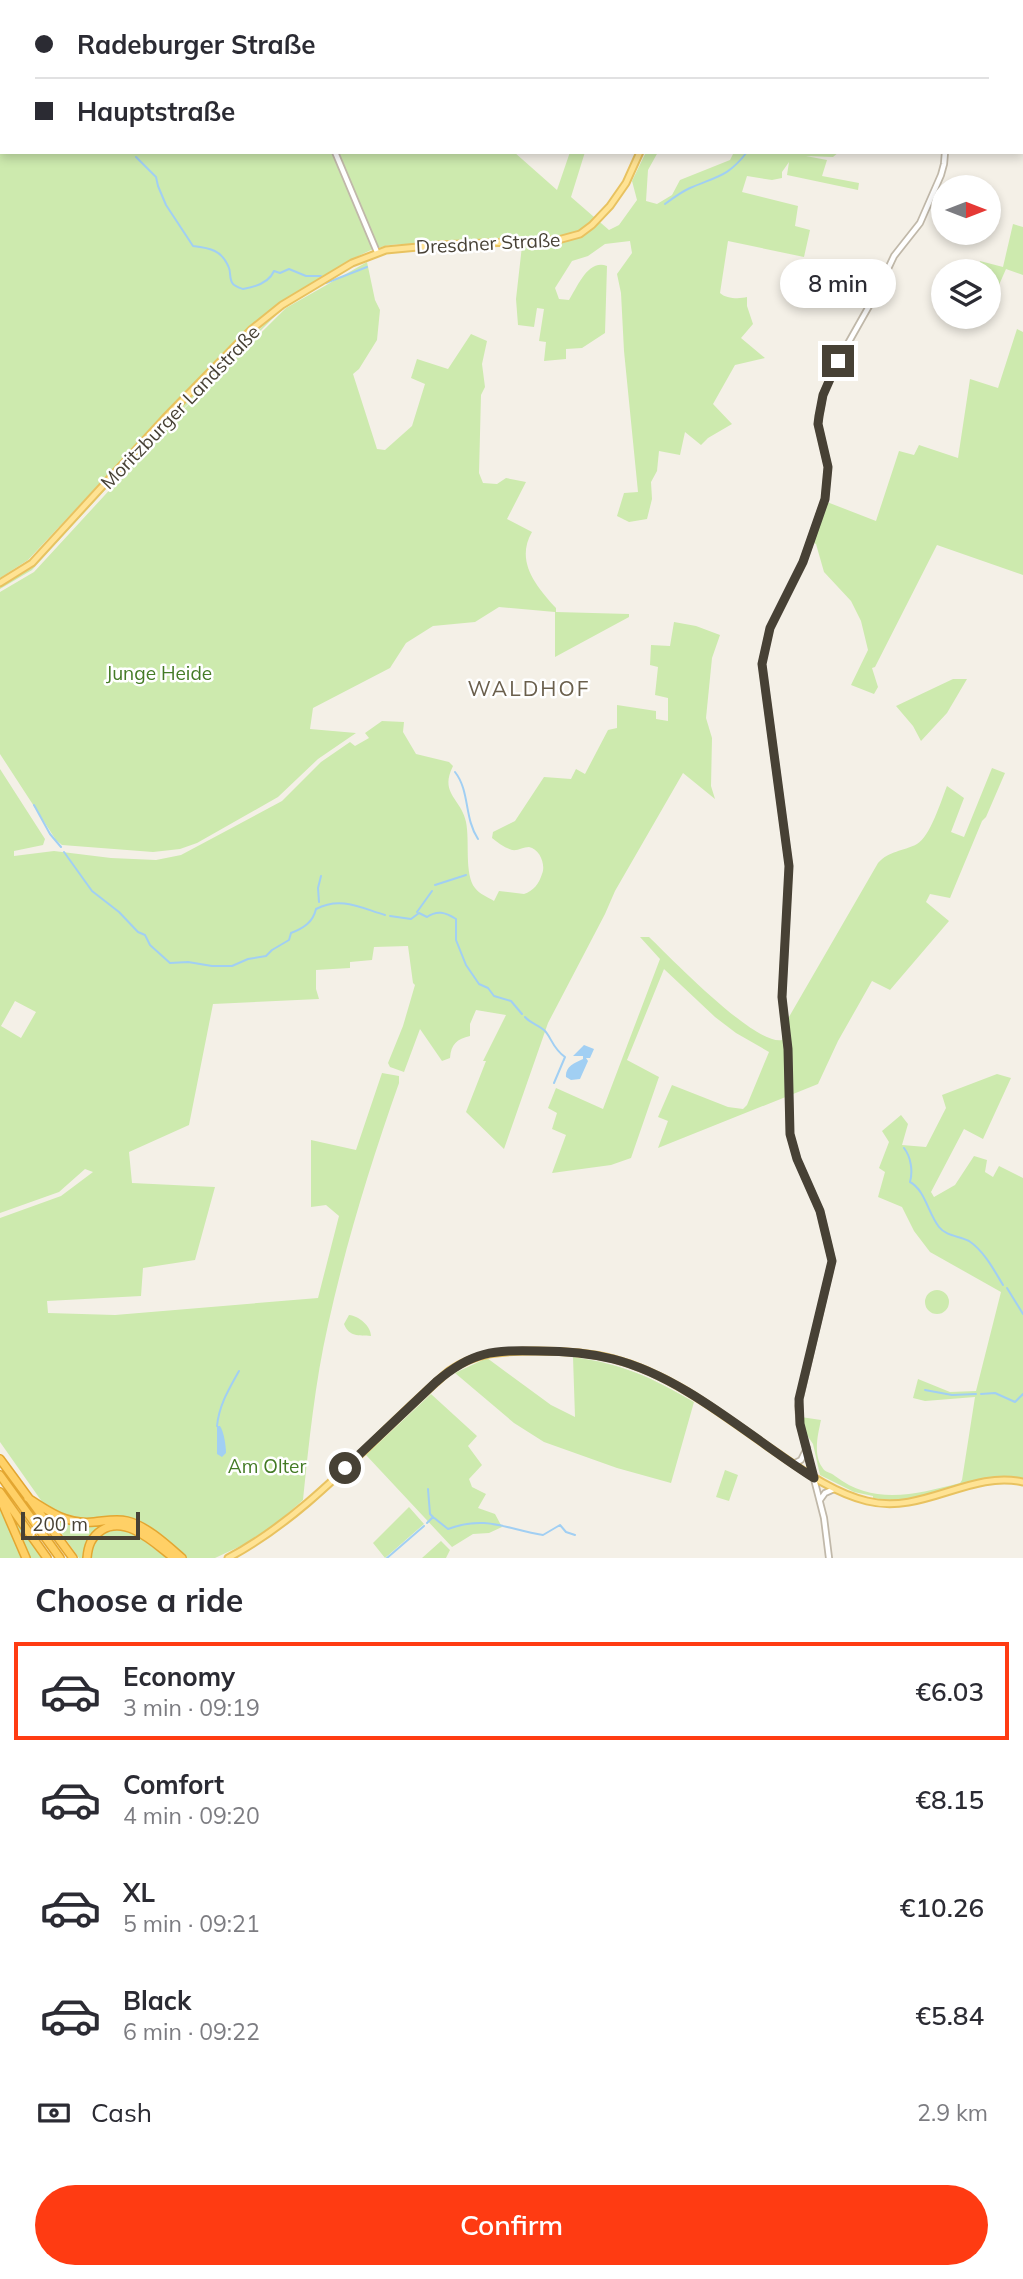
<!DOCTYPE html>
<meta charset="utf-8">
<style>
body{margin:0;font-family:Mulish,sans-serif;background:#f2f2f3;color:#2b2b33;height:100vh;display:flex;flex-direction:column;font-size:26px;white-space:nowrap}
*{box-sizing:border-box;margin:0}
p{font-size:23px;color:#7c7c81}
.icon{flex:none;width:38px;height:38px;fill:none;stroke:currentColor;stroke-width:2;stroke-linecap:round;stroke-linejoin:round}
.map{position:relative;height:1558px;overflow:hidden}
.panel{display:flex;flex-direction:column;background:#fff;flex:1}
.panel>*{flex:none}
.top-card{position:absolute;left:0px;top:0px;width:1024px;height:154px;box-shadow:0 4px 10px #0003;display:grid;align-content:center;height:154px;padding:0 35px;background:#fff}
.needle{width:46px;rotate:90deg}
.controls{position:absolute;left:931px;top:175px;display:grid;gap:14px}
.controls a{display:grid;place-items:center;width:70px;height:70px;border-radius:50%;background:#fff;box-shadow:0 4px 10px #0003;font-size:35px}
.scale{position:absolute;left:21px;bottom:18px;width:119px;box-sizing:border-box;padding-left:7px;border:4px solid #474135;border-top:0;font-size:19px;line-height:24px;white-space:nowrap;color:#474135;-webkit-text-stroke:5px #fff;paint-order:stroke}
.end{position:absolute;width:32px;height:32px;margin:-16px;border:9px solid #474135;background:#fff;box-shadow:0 0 0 4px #fff}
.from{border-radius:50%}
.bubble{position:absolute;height:49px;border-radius:24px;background:#fff;box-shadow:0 4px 10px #0003;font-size:23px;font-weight:600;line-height:49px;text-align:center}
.top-card b{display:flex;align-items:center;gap:24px;height:66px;font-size:26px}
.top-card b+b{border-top:2px solid #e1e1e2}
.top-card i{width:18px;height:18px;background:#2b2b33}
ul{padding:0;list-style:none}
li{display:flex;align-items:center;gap:21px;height:98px;margin:0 14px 10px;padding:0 21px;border:4px solid transparent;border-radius:0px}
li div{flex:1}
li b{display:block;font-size:26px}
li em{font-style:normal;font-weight:600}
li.selected{border-color:#ff3b12}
li>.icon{width:63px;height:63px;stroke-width:1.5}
h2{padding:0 35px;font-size:32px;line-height:84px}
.pay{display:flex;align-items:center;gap:18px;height:77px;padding:0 35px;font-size:26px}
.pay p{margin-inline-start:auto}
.button{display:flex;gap:14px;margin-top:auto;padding:14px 35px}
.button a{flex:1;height:80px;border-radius:42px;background:#ff3b12;color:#fff;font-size:28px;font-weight:600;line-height:80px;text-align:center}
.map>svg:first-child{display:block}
.green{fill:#cdeaae;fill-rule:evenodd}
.water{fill:#a1cff3}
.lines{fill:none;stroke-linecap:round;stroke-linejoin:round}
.stream{stroke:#a1cff3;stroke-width:2}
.minor-casing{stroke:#c0b8a9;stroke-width:8}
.major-casing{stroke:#e8c260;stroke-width:9}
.highway-casing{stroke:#e3a631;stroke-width:10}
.minor{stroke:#fff;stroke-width:4.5}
.major{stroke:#ffe394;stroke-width:5}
.highway{stroke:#ffd066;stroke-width:7}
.route{stroke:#474135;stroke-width:9}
.labels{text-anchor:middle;stroke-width:5;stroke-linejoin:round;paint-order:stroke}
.street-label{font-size:19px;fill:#474135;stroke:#fff}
.park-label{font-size:19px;fill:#447b26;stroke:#fff}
.neighbourhood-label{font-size:21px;letter-spacing:2px;fill:#6a5f4c;stroke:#fff}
</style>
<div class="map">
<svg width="1023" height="1558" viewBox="0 0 1023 1558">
<rect width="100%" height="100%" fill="#f4f0e7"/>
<!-- green -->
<path class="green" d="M0 0H496L497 2H2V152H514L557 190 570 152H585L571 197 609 230 619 225 637 200 632 181 646 152H658L648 170 646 201 657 204 672 195 680 180 730 160 734 152H839L833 157 806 156 827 160 822 176 859 183 858 190 787 175 789 162 782 172V178L772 180 747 176 742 192 798 206 795 226 810 230 804 257 728 241 720 293C726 299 740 299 747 297V306L753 324 741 338 765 358 735 365 713 404 732 424 708 438 701 445 685 432 680 455 659 451 657 471 651 482 652 499 647 519 629 522 617 516 624 493 638 492 624 351 621 293 617 274 632 253 630 241 605 244 588 256 572 261 555 288 559 299 569 300C578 286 588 259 607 266L605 333 582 348 566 349V359L544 361 546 342 539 341 544 309 537 308 534 327 518 325 516 299 523 237 389 245 373 249 350 260 280 304 229 350 161 418 28 560 0 578Z
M1013 224 1023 227V275L1006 269 995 294 989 292V271H977L980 261 1003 267Z
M367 262 375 300 380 310 377 340 359 369 353 374 377 449 385 450 412 426 425 384 411 378 417 359 448 369 471 334 487 341 482 364 485 387 481 395 479 473 483 483 497 484 506 478 526 482 507 519 532 532C515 561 536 586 556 608V612L629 614V617L555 657V612L499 607 475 622 433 626 406 643 390 668 313 708 310 729 356 733 318 759 278 797 197 843 180 849 153 852 62 845 56 840 0 754V592L34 572 186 407 286 308Z
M279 310V312L118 475 184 404Z
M1017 329 1023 332V575L937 545 875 667 872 668 878 687 874 694 851 685 868 650 861 621 851 601 824 572 816 544 807 540 814 524 813 521 821 522 827 502 876 521 899 451 914 455 919 445 958 458 970 379 998 388Z
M115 477 116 478 32 570 0 589V586L32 567Z
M674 622 696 626 720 635 712 658 706 718 712 738 711 786 715 799 683 773 615 891 605 914 548 1023 504 1149 466 1112 486 1061H483L506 1015 476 1010 470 1024V1036C457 1039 451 1044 450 1058L442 1061 420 1029 404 1072 390 1067 388 1063 403 1026 415 985 413 983 408 946 374 947 372 960 350 962V968L316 970V989L319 999 213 1004 189 1125 129 1152 132 1183 215 1187 195 1260 143 1268 141 1296 47 1301 48 1313 115 1315 318 1298 339 1216 326 1205 311 1207V1140L356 1150 382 1073 399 1076V1083C371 1162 346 1243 328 1325 315 1382 309 1442 303 1500L277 1523 245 1544 215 1558H187L145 1527 72 1520 45 1506 0 1442V1218L61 1196 93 1172 85 1169 59 1192 0 1213V769L45 839 43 845 14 851V856L54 851 111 858 156 860 181 855 282 801 321 762 350 742 355 746 369 738 365 733 382 721 404 722 403 732 416 754 449 762 453 766C439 794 461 798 466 822 470 841 464 874 475 888 479 894 488 897 494 901L499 891 524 894C533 891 539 884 542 874 546 865 540 849 529 847 523 847 518 851 512 850 505 848 498 843 492 838L493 832 515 821 544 777 571 779 576 769 585 774 608 730 617 728V705L656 711V719L668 721V698L655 695 658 667 650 665 651 645 670 646ZM15 1001 36 1012 21 1038 1 1026Z
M953 679H967L947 713 921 741 913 726 896 706Z
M992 768 1005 773 986 817 982 821 950 898 930 894 926 902 949 921 890 990 872 981 838 1041 818 1084 658 1148 668 1121 658 1117 672 1085 728 1107 743 1109 747 1105 769 1052 736 1033 715 1017 664 969 627 1060 659 1077 631 1158 611 1165 552 1173 566 1135 552 1129 557 1113 548 1108 556 1088 603 1109 660 959 640 937H649C670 957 755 1046 782 1040V1029L878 863C890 850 902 852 917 844 930 837 941 801 947 786L964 798 951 832 964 837Z
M997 1074 1011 1078 983 1139 964 1129 931 1192 934 1197 955 1185 974 1156 987 1160 985 1172 993 1177 999 1166 1023 1178V1479C971 1469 924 1509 873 1498V1496L854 1492 820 1475 813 1444 807 1435 801 1417 821 1420C818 1434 813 1454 822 1467 825 1473 831 1472 835 1476 874 1506 917 1494 960 1483L962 1480 975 1397 925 1401 913 1398 918 1379 950 1392 976 1391 1001 1292 930 1252 914 1231 902 1207 878 1197 885 1172 879 1168 889 1142 882 1131 901 1115 908 1124 902 1145 926 1147 946 1108 942 1095Z
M925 1302a12 12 0 1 1 24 0a12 12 0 1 1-24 0Z
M349 1315C359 1316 371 1326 371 1336 358 1335 349 1337 344 1324Z
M573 1357C623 1364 651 1377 694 1402L671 1483 617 1468 544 1442 514 1423 455 1373 487 1358 551 1405 575 1417Z
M431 1394 477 1436 468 1446 482 1465 469 1479 472 1487 486 1494 478 1508 495 1514 502 1527 489 1533 473 1534 452 1547 366 1455Z
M725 1470 738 1475 729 1501 716 1497Z
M0 1505 23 1558H0Z
M409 1507 424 1524 385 1558 373 1543Z
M9 1511 44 1558H29Z
M47 1513C71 1528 92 1525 119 1522L87 1543 84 1558H79Z
M120 1529 135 1534 167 1558H90C92 1540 102 1531 120 1529Z
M441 1541 450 1550 446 1558H422Z"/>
<!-- water -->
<path class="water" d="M584 1045 594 1049 590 1058H586L588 1061 580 1079 571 1080 566 1077C565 1067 574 1063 583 1059V1056H573Z
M217 1426H220C224 1432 226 1446 226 1453L222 1457 217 1454Z"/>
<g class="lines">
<!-- stream -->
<path class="stream" d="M136 157 156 177 158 186 166 205 193 246C210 248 222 250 229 268 231 273 229 279 233 284 236 287 240 288 243 289 255 287 269 283 274 271L280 273 289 269 306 276H321
M665 204C673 198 681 192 690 188 717 176 728 177 747 152
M326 283 367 267
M455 772C470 791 464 818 478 839
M34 805 50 834 61 847
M64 852 92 891 119 912 138 932 145 935 150 945 170 963 188 962 212 966H232L248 959 266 956 272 950 289 940 291 933C304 928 313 922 316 909 341 896 361 908 385 915
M435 885 466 875
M319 902 318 888 321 876
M417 912 432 891
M390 916 411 919 419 913 427 917C437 910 445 912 456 919V940L466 965 479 984 488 988 494 996 511 1001 522 1014
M525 1017C530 1023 537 1024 544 1030 551 1036 552 1048 565 1057L554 1083
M904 1148C911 1157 913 1171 910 1182 925 1190 928 1213 939 1227 946 1236 959 1236 969 1241 984 1251 994 1270 1003 1285
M1007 1288 1023 1314
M925 1390 952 1395 976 1394
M981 1394 995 1393 1015 1402 1023 1394
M217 1426C219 1405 229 1389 239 1371
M428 1489 430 1514 433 1517
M427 1523 433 1517 448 1529C486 1515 506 1529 543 1535L560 1525 566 1532 575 1535
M387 1558 424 1526"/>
<!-- minor casing -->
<g class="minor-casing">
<path id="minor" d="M263 0 264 2
M1022 57 1023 55
M1022 105H1023
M335 152 377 252
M793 1464 801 1460 807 1448
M820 1500 825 1493 834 1489
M829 1558 824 1518 800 1424 798 1406 832 1261 820 1211 797 1159 790 1134 788 1049 782 997 789 866 762 664 770 628 803 562 825 499 828 467 818 424 823 395 833 370 877 292 894 256 920 223 941 175 944 164 945 152"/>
</g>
<!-- major casing -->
<g class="major-casing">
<path id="major" d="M846 2 847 0
M0 583 32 563 165 418 252 329 282 305 352 263 386 250 439 245 558 240 580 234 592 225 610 206 626 183 640 152
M228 1558C313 1513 376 1433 449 1371 476 1352 503 1351 535 1351 562 1351 588 1352 614 1359 672 1374 722 1415 770 1448 801 1469 831 1492 867 1501 923 1515 970 1470 1023 1482"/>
</g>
<!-- highway casing -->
<g class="highway-casing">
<path id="highway" d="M0 1459 73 1558
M0 1475 60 1558
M0 1492 47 1558
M0 1498 26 1558
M28 1498C49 1512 68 1525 94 1522 105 1521 116 1518 127 1521 147 1526 167 1545 182 1558
M87 1558C88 1546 91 1537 102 1530 127 1515 155 1544 174 1558"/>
</g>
<!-- minor -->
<use href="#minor" class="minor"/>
<!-- major -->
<use href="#major" class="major"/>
<!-- highway -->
<use href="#highway" class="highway"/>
</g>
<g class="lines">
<!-- route -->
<path class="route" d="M345 1468 436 1382C472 1351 493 1350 539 1351 564 1351 589 1353 613 1359 685 1377 752 1439 814 1478L800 1424 799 1399 832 1261 820 1211 797 1159 790 1134 788 1049 782 997 789 866 762 664 770 628 803 562 825 499 828 467 818 424 819 416 823 395 838 361"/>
</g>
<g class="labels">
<!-- street labels -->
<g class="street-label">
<text transform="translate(488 243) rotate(-3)" y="7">Dresdner Straße</text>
<text transform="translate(180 407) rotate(-46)" y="7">Moritzburger Landstraße</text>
</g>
<!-- park labels -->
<g class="park-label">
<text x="159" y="680">Junge Heide</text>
<text x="267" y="1473">Am Olter</text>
</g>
<!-- neighbourhood labels -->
<g class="neighbourhood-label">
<text x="529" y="696">WALDHOF</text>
</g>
</g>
</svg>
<div class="controls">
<a><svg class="needle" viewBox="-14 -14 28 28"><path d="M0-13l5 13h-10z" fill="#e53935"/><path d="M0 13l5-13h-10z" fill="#7c7c81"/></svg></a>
<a><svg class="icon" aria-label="layers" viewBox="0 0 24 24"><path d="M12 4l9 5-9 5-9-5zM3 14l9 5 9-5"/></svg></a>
</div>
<div class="scale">200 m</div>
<i class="end from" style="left:345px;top:1468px"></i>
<i class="end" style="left:838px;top:361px"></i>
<div class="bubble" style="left:780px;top:259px;width:116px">8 min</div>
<div class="top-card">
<b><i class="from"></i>Radeburger Straße</b>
<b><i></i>Hauptstraße</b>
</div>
</div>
<section class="panel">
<h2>Choose a ride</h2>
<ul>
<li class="selected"><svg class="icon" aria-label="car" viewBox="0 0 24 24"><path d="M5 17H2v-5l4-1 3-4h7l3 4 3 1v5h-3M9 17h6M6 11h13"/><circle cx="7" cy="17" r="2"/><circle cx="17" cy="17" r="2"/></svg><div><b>Economy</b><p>3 min · 09:19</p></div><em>€6.03</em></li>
<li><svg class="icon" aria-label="car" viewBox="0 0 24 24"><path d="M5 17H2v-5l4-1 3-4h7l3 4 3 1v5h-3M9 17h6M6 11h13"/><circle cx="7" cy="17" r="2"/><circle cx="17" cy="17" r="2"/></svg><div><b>Comfort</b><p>4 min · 09:20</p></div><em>€8.15</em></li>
<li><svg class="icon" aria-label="car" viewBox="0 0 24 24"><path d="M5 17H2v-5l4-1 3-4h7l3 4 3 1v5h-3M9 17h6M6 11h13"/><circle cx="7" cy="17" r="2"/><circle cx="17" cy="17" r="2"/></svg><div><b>XL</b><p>5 min · 09:21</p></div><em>€10.26</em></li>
<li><svg class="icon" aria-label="car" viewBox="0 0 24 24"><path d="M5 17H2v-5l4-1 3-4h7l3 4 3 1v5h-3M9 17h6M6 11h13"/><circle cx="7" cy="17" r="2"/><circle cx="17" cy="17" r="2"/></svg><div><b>Black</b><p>6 min · 09:22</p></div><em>€5.84</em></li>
</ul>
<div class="pay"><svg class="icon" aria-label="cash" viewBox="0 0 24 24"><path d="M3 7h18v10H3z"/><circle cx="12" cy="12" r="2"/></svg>Cash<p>2.9 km</p></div>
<div class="button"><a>Confirm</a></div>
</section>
